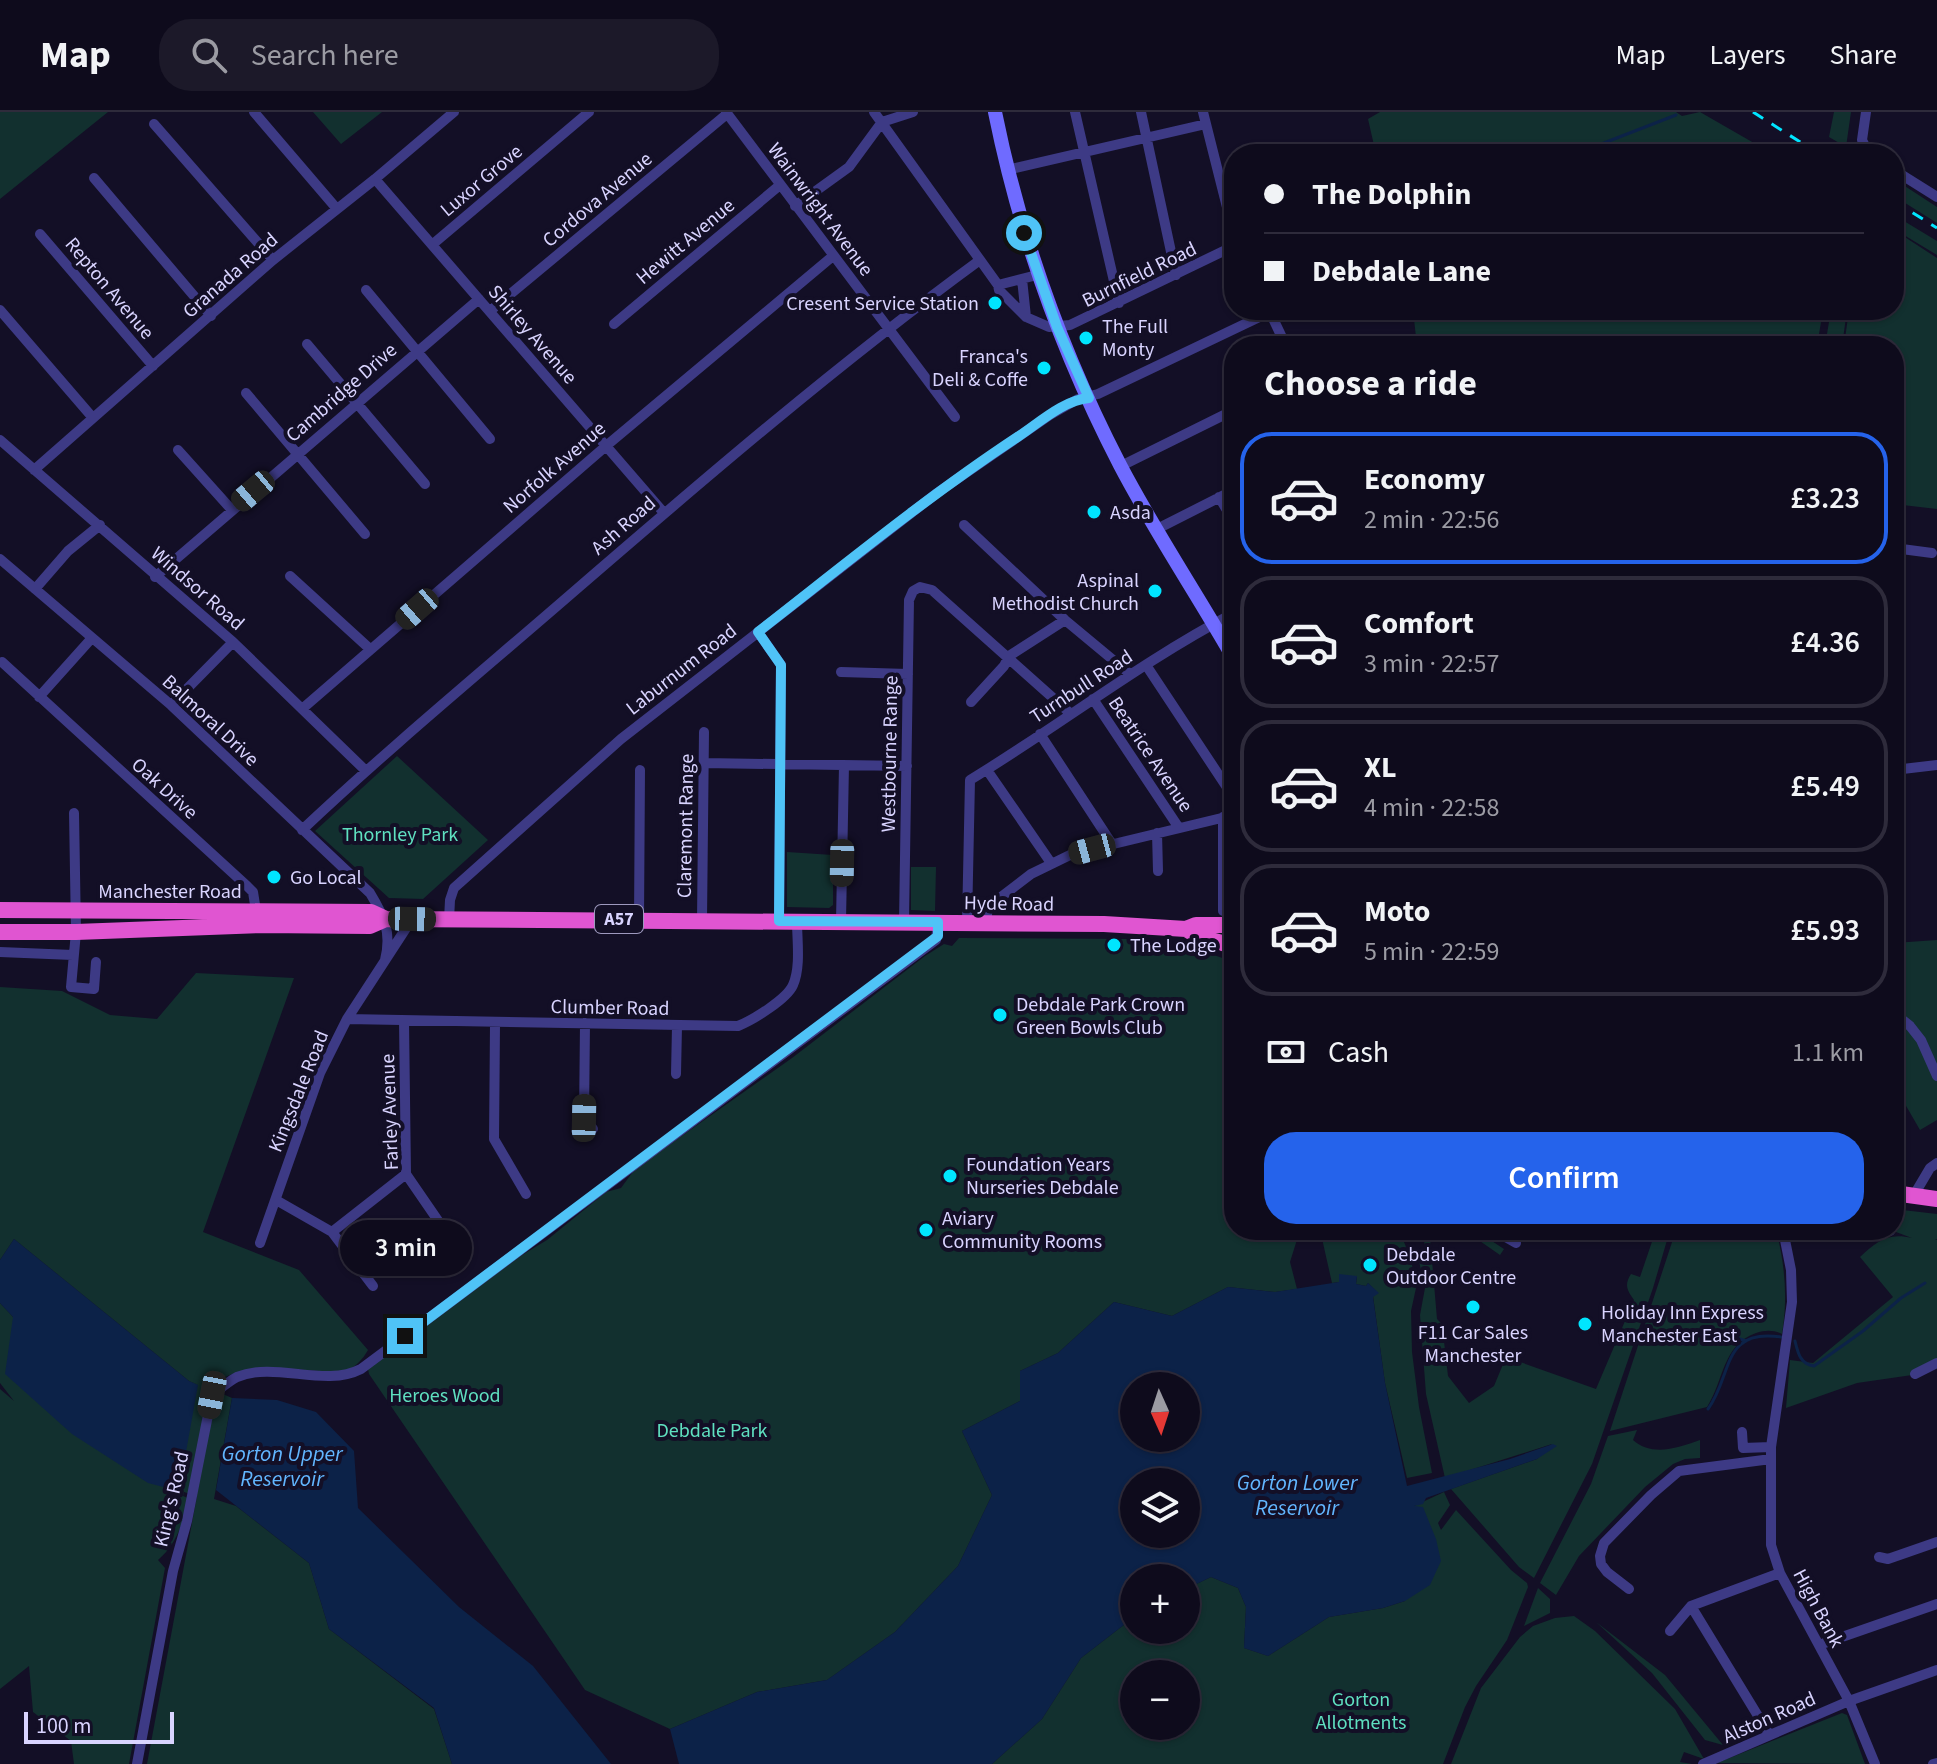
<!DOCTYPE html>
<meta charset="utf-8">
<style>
body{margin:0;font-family:"Source Sans 3",sans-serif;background:#1c1929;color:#f1f3f6;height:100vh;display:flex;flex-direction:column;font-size:30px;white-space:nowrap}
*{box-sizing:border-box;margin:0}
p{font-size:26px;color:#9b9ba3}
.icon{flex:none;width:44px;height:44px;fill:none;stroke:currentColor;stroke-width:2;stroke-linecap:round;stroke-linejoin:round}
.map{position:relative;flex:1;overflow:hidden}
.side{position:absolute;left:1224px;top:224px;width:680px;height:904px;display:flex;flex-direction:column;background:#0e0b1c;border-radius:32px;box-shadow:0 2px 6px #0004,0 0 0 2px #2e2b3b}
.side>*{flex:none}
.banner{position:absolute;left:1224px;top:32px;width:680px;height:176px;border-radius:32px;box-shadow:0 2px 6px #0004,0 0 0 2px #2e2b3b;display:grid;align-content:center;height:176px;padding:0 40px;background:#0e0b1c}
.needle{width:52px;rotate:177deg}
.controls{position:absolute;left:1120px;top:1260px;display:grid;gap:16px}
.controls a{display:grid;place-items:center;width:80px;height:80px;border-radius:50%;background:#0e0b1c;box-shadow:0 2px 6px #0004,0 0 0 2px #2e2b3b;font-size:40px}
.scale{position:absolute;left:24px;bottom:20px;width:150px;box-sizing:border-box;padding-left:8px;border:4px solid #d9d4ff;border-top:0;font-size:22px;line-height:28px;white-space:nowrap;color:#d9d4ff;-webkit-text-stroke:6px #130f26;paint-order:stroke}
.end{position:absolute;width:36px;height:36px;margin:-18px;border:10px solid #4fc3f7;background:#111;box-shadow:0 0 0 4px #111}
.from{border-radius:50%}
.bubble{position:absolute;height:56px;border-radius:28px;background:#0e0b1c;box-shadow:0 2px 6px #0004,0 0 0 2px #2e2b3b;font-size:26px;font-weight:600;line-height:56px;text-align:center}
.car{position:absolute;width:24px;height:48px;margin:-24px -12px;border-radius:10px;box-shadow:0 0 6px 2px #0007;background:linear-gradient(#222 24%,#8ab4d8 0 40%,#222 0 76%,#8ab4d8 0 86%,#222 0)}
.banner b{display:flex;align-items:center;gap:28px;height:76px;font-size:30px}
.banner b+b{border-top:2px solid #2e2b3b}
.banner i{width:20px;height:20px;background:#f1f3f6}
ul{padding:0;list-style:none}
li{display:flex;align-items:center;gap:24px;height:132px;margin:0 16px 12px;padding:0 24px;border:4px solid #2e2b3b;border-radius:32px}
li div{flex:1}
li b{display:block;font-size:30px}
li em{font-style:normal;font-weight:600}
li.active{border-color:#2563eb}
li>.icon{width:72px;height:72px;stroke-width:1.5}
h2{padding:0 40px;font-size:36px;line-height:96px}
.pay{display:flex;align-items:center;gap:20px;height:88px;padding:0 40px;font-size:30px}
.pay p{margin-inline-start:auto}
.action{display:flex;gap:16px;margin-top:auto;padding:16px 40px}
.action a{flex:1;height:92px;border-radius:32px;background:#2563eb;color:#fff;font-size:32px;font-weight:600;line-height:92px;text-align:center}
header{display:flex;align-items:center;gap:48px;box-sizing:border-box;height:112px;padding:0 40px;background:#0e0b1c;border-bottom:2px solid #2e2b3b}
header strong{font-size:38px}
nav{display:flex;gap:44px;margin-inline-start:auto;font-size:28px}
.search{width:560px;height:72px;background:#1c1929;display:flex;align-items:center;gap:20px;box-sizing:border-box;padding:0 28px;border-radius:32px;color:#9b9ba3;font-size:30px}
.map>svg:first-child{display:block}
.green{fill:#12302f;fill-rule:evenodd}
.water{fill:#0c2248;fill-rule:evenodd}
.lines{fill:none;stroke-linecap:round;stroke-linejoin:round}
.stream{stroke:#0c2248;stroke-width:3}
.minor{stroke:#3d3a85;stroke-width:10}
.secondary{stroke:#6f6bff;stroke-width:14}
.trunk{stroke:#e055d1;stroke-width:16}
.rail{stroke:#00e5ff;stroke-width:3;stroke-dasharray:12 10;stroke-linecap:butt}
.route{stroke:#4fc3f7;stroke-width:10}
.poi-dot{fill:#00e5ff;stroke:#130f26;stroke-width:3}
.labels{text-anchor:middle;stroke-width:8;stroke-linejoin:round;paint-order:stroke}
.shield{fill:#130f26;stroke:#9e99be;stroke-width:2}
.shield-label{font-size:18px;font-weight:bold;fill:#d9d4ff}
.street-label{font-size:20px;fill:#d9d4ff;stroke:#130f26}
.poi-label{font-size:20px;fill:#d9d4ff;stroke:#130f26;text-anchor:start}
.park-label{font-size:20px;fill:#5fe0c0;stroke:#130f26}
.water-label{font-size:22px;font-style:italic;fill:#62b6ff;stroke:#130f26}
</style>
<header>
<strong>Map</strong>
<div class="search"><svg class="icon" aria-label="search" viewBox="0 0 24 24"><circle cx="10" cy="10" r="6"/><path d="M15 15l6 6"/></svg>Search here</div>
<nav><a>Map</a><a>Layers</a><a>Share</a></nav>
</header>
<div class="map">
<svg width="1937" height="1652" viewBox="0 0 1937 1652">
<rect width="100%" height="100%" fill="#130f26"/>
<!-- green -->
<path class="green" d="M0 0H108L0 87Z
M313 0H382L341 32Z
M1380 0H1676L1682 4 1700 0 1773 42H1376L1368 7Z
M1834 0H1851L1846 35 1829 25Z
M1894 67 1937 95V111L1894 84Z
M1894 103 1937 129V143L1894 117Z
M1894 118 1937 146V397L1894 392V234H1844L1849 198H1894Z
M1413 198H1823L1817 234H1417Z
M1831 198H1847L1842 234H1825Z
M397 644 488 728 423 787 389 786 315 719Z
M787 740 833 743V793L829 796 787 795Z
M911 755H936L935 799 911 798Z
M959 826 1129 827 1182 832 1234 850V1118H1300L1290 1150 1297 1177 1275 1180 1228 1175 1172 1204 1114 1190 1058 1241 1020 1259V1289L962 1319 992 1383 958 1454 895 1520 827 1568 757 1580 670 1617 585 1578 369 1262 368 1257 507 1152 547 1128 606 1080 621 1076 635 1057 792 946 925 844 944 832 952 834Z
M1937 828V1008L1920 1018 1894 973V831Z
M196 861 294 866 203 1120 299 1158 368 1238C363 1247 355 1256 345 1259 338 1261 327 1259 320 1259 282 1257 239 1249 209 1276L232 1286 214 1387 236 1394 309 1451 329 1517 434 1597 452 1652H147L197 1384 184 1380 183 1384 188 1386C185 1408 176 1433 158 1448L165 1456 129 1652H74L71 1629 33 1600 29 1554 0 1577V1277L14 1289 0 1271V1191L13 1205 198 1273 189 1269 14 1127 0 1148V875L62 879 110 903 157 907Z
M1894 1097 1937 1102V1127L1935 1128H1937V1249L1912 1263 1857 1271 1786 1296 1790 1248 1813 1251 1893 1185 1860 1145C1877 1129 1888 1120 1912 1126L1896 1120Z
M1323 1118H1399L1411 1147 1416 1176 1411 1199 1412 1240 1419 1295 1432 1361 1407 1366 1385 1271 1373 1184 1378 1181 1368 1171 1366 1174 1356 1172 1357 1165 1339 1163V1170L1332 1171 1321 1122Z
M1423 1118H1435L1430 1125 1437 1207 1442 1212 1448 1264 1469 1291 1494 1274 1506 1245 1596 1277 1634 1188C1627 1178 1624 1173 1631 1162L1640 1165 1656 1118H1670L1653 1176 1592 1352 1534 1466 1519 1455 1451 1377 1537 1347 1552 1332 1445 1366 1426 1282 1420 1203 1425 1176 1417 1140 1425 1137Z
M1464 1118H1475L1504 1137 1500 1143Z
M1676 1118H1776C1785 1152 1788 1187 1782 1222 1774 1218 1765 1218 1756 1221 1722 1233 1724 1269 1707 1295L1610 1319Z
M1637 1318 1633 1328C1652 1345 1678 1336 1700 1328V1346L1685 1347 1673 1352 1645 1375 1579 1444 1556 1483 1540 1471 1591 1372 1608 1324Z
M1444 1380 1450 1393 1438 1411 1441 1418 1456 1398 1511 1458 1527 1471 1528 1475 1507 1528 1476 1574 1465 1595 1443 1652H992L1042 1607 1081 1546 1134 1505V1518H1186V1477L1211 1465 1238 1476 1246 1495 1244 1536 1268 1544 1329 1505 1383 1496 1405 1489 1414 1394ZM1134 1562H1186V1614H1134Z
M1538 1476 1550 1487V1501L1524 1514Z
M1574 1504 1595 1519 1675 1597 1704 1647 1684 1640 1680 1650 1692 1652H1451L1481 1576 1520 1525 1533 1514 1555 1506Z
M1596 1510 1665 1563 1723 1633 1705 1628 1652 1561Z
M1842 1601 1847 1603 1865 1652 1717 1651Z"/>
<!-- water -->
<path class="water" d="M14 1127 189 1269 198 1273 179 1379 148 1371 72 1322 5 1262 13 1205 0 1191V1148Z
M1339 1162 1357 1164 1356 1172 1366 1174 1368 1171 1379 1181 1373 1185 1385 1271 1407 1374 1510 1347 1553 1332 1557 1334 1537 1347 1426 1386 1423 1392 1414 1394 1423 1395 1436 1427 1441 1449 1430 1473 1405 1489 1383 1496 1329 1505 1268 1544 1244 1536 1246 1495 1238 1476 1211 1465 1186 1477V1466H1134V1505L1081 1546 1042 1607 992 1652H679L670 1617 757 1580 827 1568 895 1520 958 1454 992 1383 962 1319 1020 1289V1259L1058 1241 1114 1190 1172 1204 1228 1175 1275 1180 1339 1170ZM1134 1274H1186V1326H1134ZM1134 1370H1186V1422H1134Z
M232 1286 277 1288 316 1300 354 1339 358 1396 459 1495 533 1554 611 1652H452L434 1596 329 1517 309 1451 216 1378Z"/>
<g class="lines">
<!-- stream -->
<path class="stream" d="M1591 36 1676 3
M1575 42 1577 41
M1795 1229C1798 1241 1800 1252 1814 1254L1863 1219 1901 1186 1925 1171
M1701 1230 1737 1226 1746 1229
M1708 1297C1733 1263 1721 1216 1781 1225"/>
<!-- minor -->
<path class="minor" d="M254 0 337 97
M726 0 955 305
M874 0 998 173 999 178 1026 205 1049 215 1070 213 1234 134
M1075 0 1119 191
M1141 0 1176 163
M1203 0 1234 123
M1866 0 1862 28 1869 42
M154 12 273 148
M1007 58 1206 12
M1894 58 1937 85
M94 66 211 204
M375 67 664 401
M795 94 849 55 882 10 913 0
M40 122 153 254
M433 132 589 0
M1022 167 1026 205
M998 173 1037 163
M366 178 490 327
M0 198 93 306
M1269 198 1286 234
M490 199 727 2
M614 212 780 73
M307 232 425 372
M246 281 365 422
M0 328 233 530 366 659
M178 338 231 397
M1121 354 1234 298
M34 358 273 148 375 67 454 0
M1219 385 1234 410
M964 413 1065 508 1130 562
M1157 417 1234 378
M1894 436 1932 441
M0 447 171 593 370 781C384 804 392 820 385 848
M290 464 370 537
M155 465 479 187
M35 477 68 439 100 413
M758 520 781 553 779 809
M2 550 247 774 253 780 256 799
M1146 553 1234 686
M841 560 908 562
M39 585 91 527
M1093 587 1179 716
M971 590 1004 554 1009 544 1065 508
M171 593 233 530
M302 597 606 334 833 144
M1040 622 1112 732
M704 651 907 654
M987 658 1051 751
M1894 658 1937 653
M74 701 76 820 71 875 94 877 96 850
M302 718C389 636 481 560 571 482 704 367 838 252 980 148
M1157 721 1158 759
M1223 799V705
M639 807 640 658
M449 808 450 788 454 776 621 627 937 381 1050 303 1078 287 1098 282 1270 200
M702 808 704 620
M841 809 844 653
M904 810 909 488 913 479 920 475 932 478 1071 602
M967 811 970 668C1059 614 1142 549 1234 501
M986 811 988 795 1031 762 1072 742 1234 703
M0 840 73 843
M1894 901 1910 914 1921 928 1937 964
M347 907 738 914C753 908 787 887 793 873 801 855 797 828 797 809
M404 909 406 1062 450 1126
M585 911 584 1006 593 1017
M495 912 494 1027 526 1082
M676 962 677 914
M1914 1083 1930 1056 1937 1051
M276 1088 332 1120 373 1174
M1493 1118 1516 1131
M1783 1118 1791 1158 1792 1190 1771 1335V1433L1780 1461 1849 1589 1875 1652
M1890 1118V1119
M332 1120 406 1062
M260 1131 320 961 347 907 412 807
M1915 1262 1937 1251
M1742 1320 1743 1336 1771 1335
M1879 1445 1888 1447 1937 1430
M1629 1477 1607 1460 1601 1452 1600 1444 1604 1431 1651 1383 1679 1359 1771 1347
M1691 1494 1769 1622
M1670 1519 1691 1494 1780 1461
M1819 1533 1937 1492
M137 1652 173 1459 187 1409 212 1283C220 1277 229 1269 237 1265 276 1249 324 1276 361 1257L936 828 938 810
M1703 1652 1849 1589 1937 1558
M1933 1652 1937 1651"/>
<!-- secondary -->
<path class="secondary" d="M995 0C1020 124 1062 241 1120 353 1155 420 1197 482 1234 547"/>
<!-- trunk -->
<path class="trunk" d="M0 798 371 800 386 807
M1186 817 1199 825 1234 834
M0 820H76L261 813 370 814 386 807 1104 812 1186 817 1196 813H1234
M1894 1081 1937 1087"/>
<!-- rail -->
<path class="rail" d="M1753 0 1819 42
M1894 89 1937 116"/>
</g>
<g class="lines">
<!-- route -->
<path class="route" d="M405 1224 938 824V810L779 809 781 553 758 520C844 453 928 384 1019 324 1040 310 1064 288 1089 286L1057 215 1024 121"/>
</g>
<!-- markers -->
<g class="poi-dot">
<circle cx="995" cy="191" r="8"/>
<circle cx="1086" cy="226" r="8"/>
<circle cx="1044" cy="256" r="8"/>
<circle cx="1094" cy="400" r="8"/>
<circle cx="1155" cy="479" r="8"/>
<circle cx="274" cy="765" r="8"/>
<circle cx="1114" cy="833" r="8"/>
<circle cx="1000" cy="903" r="8"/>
<circle cx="950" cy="1064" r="8"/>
<circle cx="926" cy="1118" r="8"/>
<circle cx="1370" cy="1153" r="8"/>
<circle cx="1473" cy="1195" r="8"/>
<circle cx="1585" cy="1212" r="8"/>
</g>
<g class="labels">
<!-- shield labels -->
<rect class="shield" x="595" y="793" width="48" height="28" rx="6"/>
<g class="shield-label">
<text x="619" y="813">A57</text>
</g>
<!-- street labels -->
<g class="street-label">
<text transform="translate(481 68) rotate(-40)" y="7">Luxor Grove</text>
<text transform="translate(597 87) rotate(-40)" y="7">Cordova Avenue</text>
<text transform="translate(821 97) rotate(53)" y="7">Wainwright Avenue</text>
<text transform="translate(685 129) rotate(-40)" y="7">Hewitt Avenue</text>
<text transform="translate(1139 162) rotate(-26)" y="7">Burnfield Road</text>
<text transform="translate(230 163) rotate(-41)" y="7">Granada Road</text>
<text transform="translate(110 176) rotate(50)" y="7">Repton Avenue</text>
<text transform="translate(533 222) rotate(49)" y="7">Shirley Avenue</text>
<text transform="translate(341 280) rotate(-41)" y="7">Cambridge Drive</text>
<text transform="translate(554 355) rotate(-41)" y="7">Norfolk Avenue</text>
<text transform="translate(623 413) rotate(-41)" y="7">Ash Road</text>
<text transform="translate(198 476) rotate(41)" y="7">Windsor Road</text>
<text transform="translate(681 557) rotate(-38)" y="7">Laburnum Road</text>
<text transform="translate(1081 574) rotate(-33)" y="7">Turnbull Road</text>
<text transform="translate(211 608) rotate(43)" y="7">Balmoral Drive</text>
<text transform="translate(889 642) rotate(-89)" y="7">Westbourne Range</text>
<text transform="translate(1151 642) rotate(56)" y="7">Beatrice Avenue</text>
<text transform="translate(165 676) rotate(42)" y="7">Oak Drive</text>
<text transform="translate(685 714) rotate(-89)" y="7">Claremont Range</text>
<text x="170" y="786">Manchester Road</text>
<text transform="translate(1009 791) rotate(1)" y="7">Hyde Road</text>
<text transform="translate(610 895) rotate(1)" y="7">Clumber Road</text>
<text transform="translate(298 979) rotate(-68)" y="7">Kingsdale Road</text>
<text transform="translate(389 1000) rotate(-92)" y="7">Farley Avenue</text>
<text transform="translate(171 1387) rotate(-77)" y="7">King's Road</text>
<text transform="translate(1819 1496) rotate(62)" y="7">High Bank</text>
<text transform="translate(1769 1605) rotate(-24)" y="7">Alston Road</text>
</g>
<!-- poi labels -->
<g class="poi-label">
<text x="979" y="198" text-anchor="end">Cresent Service Station</text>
<text x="1102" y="221">The Full<tspan x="1102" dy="23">Monty</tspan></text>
<text x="1028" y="251" text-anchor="end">Franca's<tspan x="1028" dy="23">Deli &amp; Coffe</tspan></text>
<text x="1110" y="407">Asda</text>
<text x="1139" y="475" text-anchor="end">Aspinal<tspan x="1139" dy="23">Methodist Church</tspan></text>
<text x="290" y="772">Go Local</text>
<text x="1130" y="840">The Lodge</text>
<text x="1016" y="899">Debdale Park Crown<tspan x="1016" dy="23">Green Bowls Club</tspan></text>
<text x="966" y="1059">Foundation Years<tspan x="966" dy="23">Nurseries Debdale</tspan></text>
<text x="942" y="1113">Aviary<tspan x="942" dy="23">Community Rooms</tspan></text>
<text x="1386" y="1149">Debdale<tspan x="1386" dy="23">Outdoor Centre</tspan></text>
<text x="1601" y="1207">Holiday Inn Express<tspan x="1601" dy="23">Manchester East</tspan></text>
<text x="1473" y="1227" text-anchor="middle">F11 Car Sales<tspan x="1473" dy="23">Manchester</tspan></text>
</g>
<!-- park labels -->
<g class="park-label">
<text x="400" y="729">Thornley Park</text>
<text x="445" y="1290">Heroes Wood</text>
<text x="712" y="1325">Debdale Park</text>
<text x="1361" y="1594">Gorton<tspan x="1361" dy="23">Allotments</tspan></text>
</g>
<!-- water labels -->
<g class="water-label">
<text x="282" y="1349">Gorton Upper<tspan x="282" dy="25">Reservoir</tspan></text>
<text x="1297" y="1378">Gorton Lower<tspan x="1297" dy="25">Reservoir</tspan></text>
</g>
</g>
</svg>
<div class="controls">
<a><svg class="needle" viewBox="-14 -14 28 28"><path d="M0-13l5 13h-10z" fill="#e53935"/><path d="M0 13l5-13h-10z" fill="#9b9ba3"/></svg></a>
<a><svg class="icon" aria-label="layers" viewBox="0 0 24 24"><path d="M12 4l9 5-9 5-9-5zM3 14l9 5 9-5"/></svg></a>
<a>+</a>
<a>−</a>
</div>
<div class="scale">100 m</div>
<i class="end from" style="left:1024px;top:121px"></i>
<i class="end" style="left:405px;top:1224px"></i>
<div class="bubble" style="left:340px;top:1108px;width:132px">3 min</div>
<i class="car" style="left:253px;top:379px;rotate:230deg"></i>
<i class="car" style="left:417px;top:497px;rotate:229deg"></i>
<i class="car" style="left:1092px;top:737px;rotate:255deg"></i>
<i class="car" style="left:842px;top:751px;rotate:181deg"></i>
<i class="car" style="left:412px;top:807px;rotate:91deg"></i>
<i class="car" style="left:584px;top:1006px;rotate:1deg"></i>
<i class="car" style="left:212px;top:1283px;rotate:191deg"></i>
<div class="banner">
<b><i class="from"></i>The Dolphin</b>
<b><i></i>Debdale Lane</b>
</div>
<section class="side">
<h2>Choose a ride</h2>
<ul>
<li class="active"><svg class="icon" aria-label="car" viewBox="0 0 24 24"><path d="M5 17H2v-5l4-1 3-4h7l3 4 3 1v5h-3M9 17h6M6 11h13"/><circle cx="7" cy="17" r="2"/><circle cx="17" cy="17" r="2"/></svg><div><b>Economy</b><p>2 min · 22:56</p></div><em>£3.23</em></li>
<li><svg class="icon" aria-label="car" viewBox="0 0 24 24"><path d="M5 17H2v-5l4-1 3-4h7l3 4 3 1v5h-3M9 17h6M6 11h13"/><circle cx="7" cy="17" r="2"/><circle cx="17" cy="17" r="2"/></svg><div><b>Comfort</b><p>3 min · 22:57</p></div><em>£4.36</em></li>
<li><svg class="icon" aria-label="car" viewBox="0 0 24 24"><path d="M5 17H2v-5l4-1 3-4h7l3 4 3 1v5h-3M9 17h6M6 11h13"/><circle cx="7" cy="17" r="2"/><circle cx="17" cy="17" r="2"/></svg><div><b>XL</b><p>4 min · 22:58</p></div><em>£5.49</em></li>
<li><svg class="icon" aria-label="car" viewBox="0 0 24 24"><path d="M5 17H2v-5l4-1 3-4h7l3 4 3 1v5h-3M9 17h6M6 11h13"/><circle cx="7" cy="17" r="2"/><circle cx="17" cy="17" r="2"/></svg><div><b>Moto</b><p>5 min · 22:59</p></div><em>£5.93</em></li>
</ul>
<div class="pay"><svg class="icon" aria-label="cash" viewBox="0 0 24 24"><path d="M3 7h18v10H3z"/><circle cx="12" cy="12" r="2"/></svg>Cash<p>1.1 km</p></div>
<div class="action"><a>Confirm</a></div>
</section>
</div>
